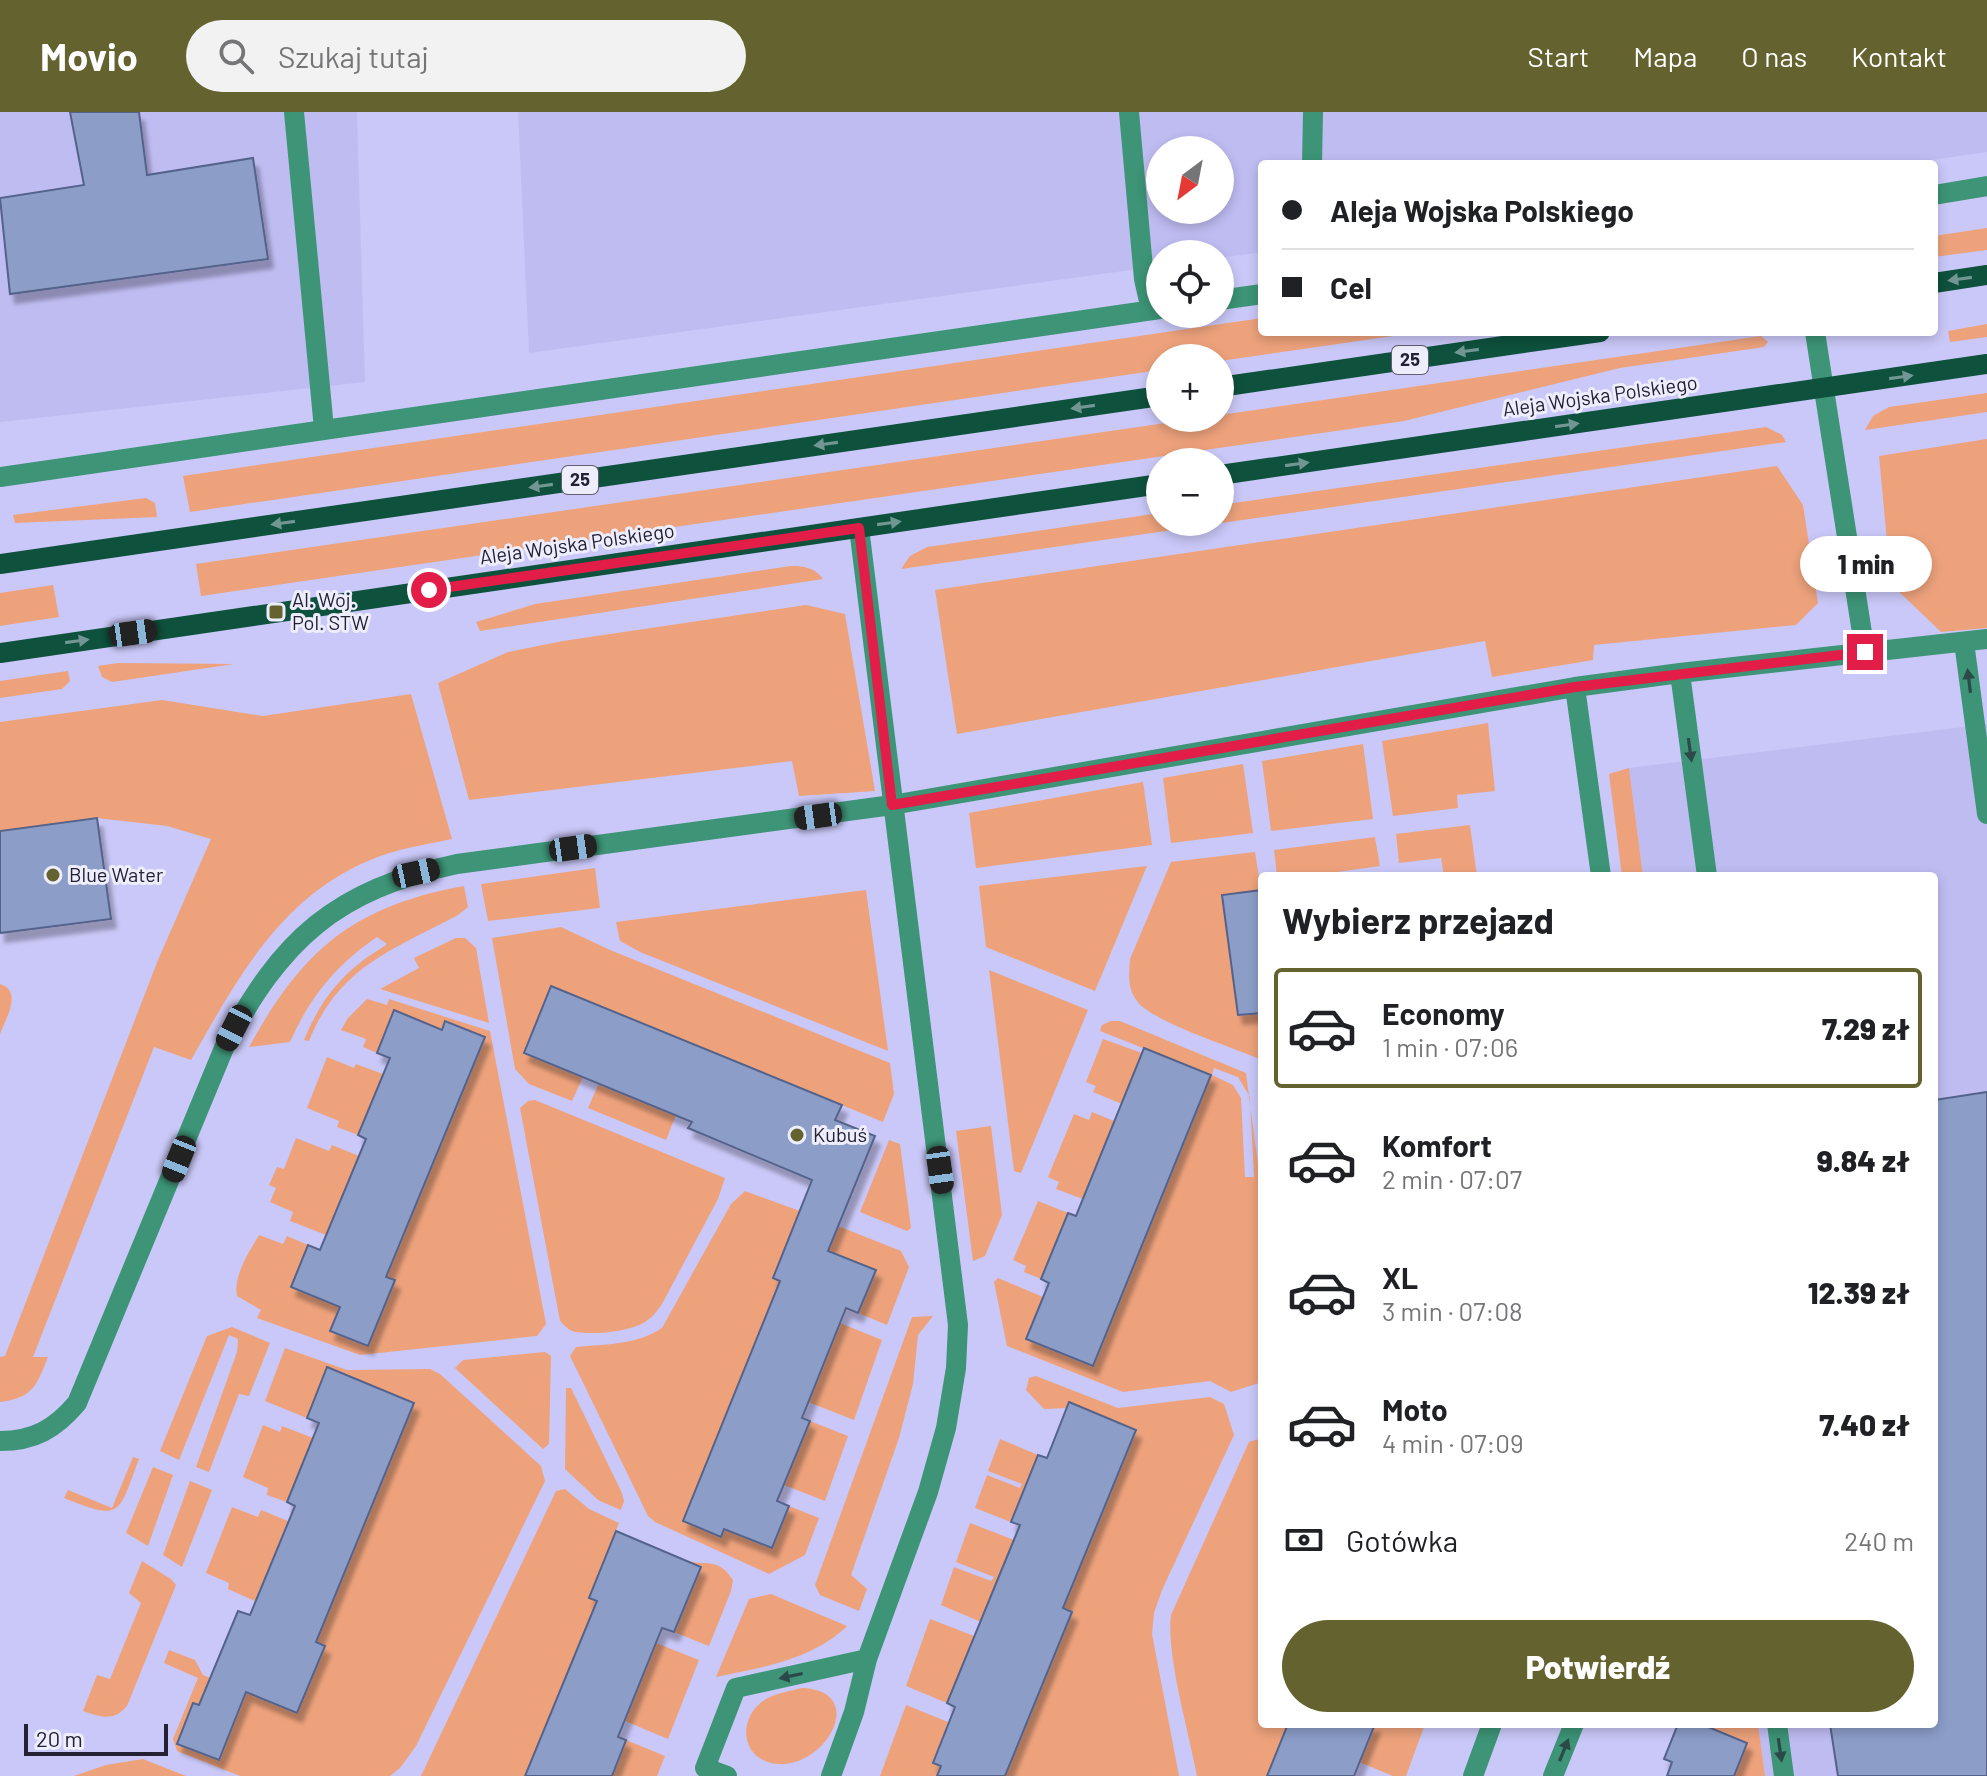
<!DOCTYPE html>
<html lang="pl">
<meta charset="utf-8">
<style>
body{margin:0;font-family:Barlow,sans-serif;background:#f2f2f2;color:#202124;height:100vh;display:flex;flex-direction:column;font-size:30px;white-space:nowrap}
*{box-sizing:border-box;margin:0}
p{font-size:26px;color:#757577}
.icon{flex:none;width:44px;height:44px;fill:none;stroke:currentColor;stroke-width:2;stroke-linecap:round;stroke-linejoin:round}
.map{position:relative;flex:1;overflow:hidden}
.panel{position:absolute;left:1258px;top:760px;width:680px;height:856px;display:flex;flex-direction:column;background:#fff;border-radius:8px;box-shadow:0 4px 12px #0003}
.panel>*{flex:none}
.guide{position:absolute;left:1258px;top:48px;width:680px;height:176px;border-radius:8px;box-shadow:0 4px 12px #0003;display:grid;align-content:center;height:176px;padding:0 24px;background:#fff}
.needle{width:52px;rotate:212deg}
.tools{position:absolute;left:1146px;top:24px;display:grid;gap:16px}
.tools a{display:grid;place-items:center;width:88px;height:88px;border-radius:50%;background:#fff;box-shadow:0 4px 12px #0003;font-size:40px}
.scale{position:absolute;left:24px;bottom:20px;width:144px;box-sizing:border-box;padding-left:8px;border:4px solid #232133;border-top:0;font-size:22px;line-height:28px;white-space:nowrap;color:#232133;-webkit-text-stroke:6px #ededfc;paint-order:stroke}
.end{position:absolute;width:36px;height:36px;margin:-18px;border:10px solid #e11d48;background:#fff;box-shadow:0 0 0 4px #fff}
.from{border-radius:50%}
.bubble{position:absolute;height:56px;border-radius:28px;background:#fff;box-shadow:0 4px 12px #0003;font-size:26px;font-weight:800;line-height:56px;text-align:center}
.car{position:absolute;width:24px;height:48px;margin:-24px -12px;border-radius:10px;box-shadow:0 0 6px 2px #0007;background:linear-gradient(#222 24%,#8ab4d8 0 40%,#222 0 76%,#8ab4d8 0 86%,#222 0)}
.guide b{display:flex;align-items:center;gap:28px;height:76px;font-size:30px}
.guide b+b{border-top:2px solid #e0e0e0}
.guide i{width:20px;height:20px;background:#202124}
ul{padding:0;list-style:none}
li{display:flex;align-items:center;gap:24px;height:120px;margin:0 16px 12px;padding:0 8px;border:4px solid transparent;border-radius:8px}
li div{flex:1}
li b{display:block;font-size:30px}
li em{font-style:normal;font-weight:800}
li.current{border-color:#64622f}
li>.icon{width:72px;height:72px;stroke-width:1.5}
h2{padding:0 24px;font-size:36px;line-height:96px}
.pay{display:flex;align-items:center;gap:20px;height:88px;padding:0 24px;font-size:30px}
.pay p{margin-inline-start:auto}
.action{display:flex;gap:16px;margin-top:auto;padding:16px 24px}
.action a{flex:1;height:92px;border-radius:48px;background:#64622f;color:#fff;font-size:32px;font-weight:800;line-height:92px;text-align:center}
header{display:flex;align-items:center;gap:48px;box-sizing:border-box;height:112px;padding:0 40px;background:#64622f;color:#fff}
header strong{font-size:38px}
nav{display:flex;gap:44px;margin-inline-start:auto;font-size:28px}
.search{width:560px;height:72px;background:#f2f2f2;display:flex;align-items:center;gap:20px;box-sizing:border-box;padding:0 28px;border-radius:44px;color:#757577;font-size:30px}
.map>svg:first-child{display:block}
.built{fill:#bfbcf2;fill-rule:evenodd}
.green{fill:#eda27c;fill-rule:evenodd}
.building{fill:#8c9dc8;stroke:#54638b;stroke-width:2;filter:url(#shadow)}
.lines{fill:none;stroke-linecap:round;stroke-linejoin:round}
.minor{stroke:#3d9476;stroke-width:20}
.major{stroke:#0e513d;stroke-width:20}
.oneway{fill:#729793}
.oneway2{fill:#2c494a}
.route{stroke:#e11d48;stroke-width:10}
.poi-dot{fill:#64622f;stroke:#ededfc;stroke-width:3}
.labels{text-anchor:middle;stroke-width:6;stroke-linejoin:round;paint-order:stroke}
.shield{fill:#ededfc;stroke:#605e6f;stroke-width:2}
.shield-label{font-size:18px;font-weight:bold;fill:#232133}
.street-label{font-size:20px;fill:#232133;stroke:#ededfc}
.poi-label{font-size:20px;fill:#232133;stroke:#ededfc;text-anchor:start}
</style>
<header>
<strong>Movio</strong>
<div class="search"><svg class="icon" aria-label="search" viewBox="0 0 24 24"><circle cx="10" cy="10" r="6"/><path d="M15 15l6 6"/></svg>Szukaj tutaj</div>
<nav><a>Start</a><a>Mapa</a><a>O nas</a><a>Kontakt</a></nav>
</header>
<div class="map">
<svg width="1987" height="1664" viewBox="0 0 1987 1664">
<defs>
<filter id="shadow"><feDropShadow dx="5" dy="9" stdDeviation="2" flood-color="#0004"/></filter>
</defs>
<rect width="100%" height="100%" fill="#cac8f8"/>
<!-- built -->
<path class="built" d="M0 0H357L365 270 0 310Z
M518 0H1987V40L1903 52H1262V140L1220 146V142H1160V154L529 241ZM1160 38H1220V98H1160Z
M1987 612V1664H1765L1758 1612H1934V764H1643L1629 656Z"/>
<!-- green -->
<path class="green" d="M1987 116V138L1934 145V124Z
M1262 206V220H1421L1220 249V246H1160V258L190 400 183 364Z
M1987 212V225L1950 230 1948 219Z
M1761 224 1768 230 1764 235 1620 256 1404 309 201 484 196 452 1200 306H1220V303Z
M1987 281V300L1865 318 1873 304 1889 295Z
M1766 315 1782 323 1786 330 901 457 910 444 927 435 1160 401V410H1220V393Z
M1987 327V516L1941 520 1891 472 1879 344Z
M1777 354 1803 393 1818 491 1796 513 1594 533 1593 548 1492 565 1485 529 957 622 935 478Z
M146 386 155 391 157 405 15 411 13 403Z
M791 454C805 454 815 456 823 467L480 519 476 510 535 492Z
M53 473 59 505 0 514V481Z
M806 493 845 502 875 679 799 684 792 649 469 688 438 571 508 540 563 529Z
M118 551 234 552 112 570 102 565 98 554Z
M68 559 70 569 62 577 0 586V569Z
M411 582 452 727C424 733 395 737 368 749 279 787 236 869 191 948L154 935 33 1245H48C37 1273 33 1286 0 1290V1245L5 1244 158 848 211 727 167 714 97 706 0 719V610L162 588 263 604Z
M1488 611 1495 679 1457 683 1458 696 1393 704 1382 629Z
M1363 632 1373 707 1271 719 1262 649Z
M1243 652 1253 721 1171 731 1163 666Z
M1629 656 1643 764H1622L1609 662Z
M1143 670 1152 733 976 756 969 701Z
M1470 713 1477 764H1444L1441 746 1399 751 1396 722Z
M1375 725 1380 754 1337 760V764H1277L1274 738Z
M1255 740 1261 778 1222 784 1231 853 1262 850V948C1235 936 1152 910 1137 889 1127 876 1129 862 1130 847L1171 750Z
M1147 754 1095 879 986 835 979 774Z
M595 756 600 796 488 809 481 772Z
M464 774 468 795 458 803C393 838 339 854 309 929L304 928C318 894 335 869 366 846 373 841 381 837 387 832L377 825C336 853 310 885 290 930L249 935C303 837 354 794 464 774Z
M866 778 888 939 640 840 620 829 616 810Z
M561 815 610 838 890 951 894 982 883 1010 552 874 583 965 572 989 529 972 515 957 492 826Z
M456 826H465L476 836 489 911 380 877 419 856 414 846Z
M989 858 1088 898 1021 1061 1014 1059Z
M0 872C23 879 6 906 0 922Z
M367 887 387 893 389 887 490 919 546 1212 537 1224 360 1243 257 1206 261 1198 237 1184C233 1164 249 1140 259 1123L283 1132 287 1124 308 1133 291 1175 339 1195 330 1219 368 1234 395 1169 386 1165 485 925 446 909 442 918 395 898 377 941 363 935 366 927 341 918 348 906Z
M1111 909H1120L1246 961 1262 1083V1263L1259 1271 1231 1280 1210 1269 1123 1280 1007 1234 994 1170 998 1166 1043 1185 1027 1227 1093 1254 1211 963 1100 919 1102 913ZM1214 956 1238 965 1250 985 1254 1065H1245L1241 986 1233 973 1212 963Z
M1103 927 1142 941 1122 992 1093 980 1096 974 1086 970Z
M327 945 354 956 356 952 383 962 358 1023 337 1015 339 1009 307 996Z
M599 971 676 1003 666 1028 588 996Z
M535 988 725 1066 718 1087 662 1192C657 1199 653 1205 645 1210 628 1220 595 1223 576 1220 569 1219 565 1214 560 1209L520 996 528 989Z
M1092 1000 1114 1009 1083 1087 1056 1077 1059 1070 1048 1065 1074 1002 1089 1008Z
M991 1014 1002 1103 985 1144 973 1149 956 1019Z
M296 1026 329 1039 332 1033 359 1044 326 1123 290 1109 293 1100 270 1090 276 1076 269 1073 277 1055 284 1057Z
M889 1028 900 1032 911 1116 907 1119 860 1100Z
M745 1079 800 1099 773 1165 780 1169 683 1409 721 1425 724 1417 772 1436 789 1394 819 1406 805 1443 769 1462 655 1410 648 1404 570 1244 576 1235C606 1232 637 1233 662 1216L731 1092Z
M1038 1089 1068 1101 1041 1167 1024 1160 1026 1154 1013 1148Z
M838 1114 901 1139 909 1155 887 1213 858 1201 876 1158 828 1139Z
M933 1204 918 1223 913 1272 899 1326 851 1463 867 1477 859 1499 820 1483 815 1473 912 1205Z
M840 1211 882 1228 854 1308 808 1290Z
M232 1215 270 1231 249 1284 239 1282 209 1360 196 1355 237 1240 238 1227 229 1223 179 1348 160 1339 207 1224Z
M285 1236 347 1258 430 1257 440 1262 541 1354 545 1369 416 1634 400 1656 390 1664H240L177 1639 173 1627 198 1566 164 1551 169 1538 195 1548 203 1563 297 1601 324 1535 316 1530 414 1291 376 1275 324 1264 307 1306 265 1289Z
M545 1240 551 1244 549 1332 543 1337 455 1256 463 1248Z
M1036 1264 1118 1296 1210 1285 1224 1292 1234 1323 1162 1478 1154 1501 1152 1522 1179 1664H1005L1071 1500 1063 1496 1135 1318 1070 1291 1067 1296 1044 1297 1026 1278 1029 1266Z
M566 1276H571L622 1381 624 1389 621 1398 598 1388 565 1357Z
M810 1309 848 1324 825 1389 784 1373Z
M263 1313 280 1320 282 1314 313 1326 287 1390 267 1383 268 1376 243 1365Z
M1262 1326V1612H1288L1267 1664H1197C1189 1621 1166 1543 1171 1503L1249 1330Z
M1000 1327 1038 1343 1011 1410 975 1396 987 1363 1020 1376 1022 1372 988 1359Z
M133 1345 139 1347C118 1402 123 1410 64 1386L68 1378 112 1396Z
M153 1355 173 1363 148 1434 126 1421Z
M190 1369 212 1378 182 1455 163 1443Z
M565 1377 589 1397 619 1411 589 1485 597 1489 525 1664H421L556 1379Z
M232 1395 258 1405 261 1398 288 1409 255 1489 228 1477 229 1471 206 1461Z
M970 1411 1014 1428 997 1469 988 1513 941 1493 954 1455 991 1469 994 1465 956 1450Z
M653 1435C664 1439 674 1444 685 1448 707 1455 717 1444 733 1468L731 1479 709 1534 674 1520 691 1478 644 1459Z
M142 1449 171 1467 176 1473 127 1594C113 1610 101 1605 83 1599L97 1563 110 1567 141 1491 129 1481Z
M771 1482 847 1514C812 1548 763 1555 716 1565L749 1487Z
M930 1507 974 1524 947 1591 906 1574Z
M656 1531 699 1548 668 1627 625 1609Z
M802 1576C869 1579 826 1656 778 1652 740 1649 736 1605 766 1587 776 1581 790 1579 802 1576Z
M906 1593 948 1610 933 1650 941 1654 937 1664H880Z
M1375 1612H1425L1406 1664H1393L1359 1650Z
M1701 1612H1758L1765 1664H1734L1747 1631Z
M626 1628 665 1644 657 1664H612Z
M143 1647 186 1664H74L106 1653Z"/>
<!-- building -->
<path class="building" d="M70 0H139L147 63 253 46 268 147 10 182 0 86 84 73Z
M97 706 111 807 0 821V719Z
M1262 778V901L1238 903 1222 783Z
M551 874 842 993 835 1008 875 1024 828 1139 876 1158 858 1201 846 1196 802 1306 810 1309 777 1389 789 1394 772 1436 724 1417 721 1425 683 1409 780 1169 773 1166 812 1068 688 1016 692 1010 524 941Z
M394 898 442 918 445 909 485 925 386 1165 395 1168 368 1234 330 1219 340 1195 291 1175 308 1133 320 1138 366 1027 358 1023 390 946 377 941Z
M1144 936 1211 963 1093 1254 1026 1227 1049 1171 1041 1167 1068 1101 1076 1104Z
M1987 980V1664H1838L1830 1612H1934V988Z
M327 1255 414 1291 316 1530 325 1534 297 1601 246 1580 219 1648 177 1632 193 1591 199 1593 238 1499 250 1503 295 1394 287 1390 319 1311 307 1306Z
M1069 1290 1136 1318 1063 1496 1072 1500 1005 1664H937L941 1654 933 1651 955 1595 947 1591 1020 1413 1011 1410 1038 1343 1047 1346Z
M616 1419 701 1455 674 1520 662 1516 618 1625 626 1628 612 1664H525L597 1489 589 1486Z
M1288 1612H1375L1354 1664H1267Z
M1678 1612H1701L1747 1631 1734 1664H1667L1672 1650 1664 1647Z"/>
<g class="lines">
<!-- minor -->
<path class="minor" d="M294 0 324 317
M1129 0 1144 167 1151 198
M1312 52 1313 0
M1934 83 1987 74
M1220 188 1262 182
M1815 220 1865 540
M0 365 1160 197
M1964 530 1987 702
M1680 561 1707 764
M1575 575 1601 764
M0 1329C34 1329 55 1317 77 1291L224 936C281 827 335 778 457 752L892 693 1575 575 1680 561 1987 527
M1777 1612 1784 1664
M727 1664 705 1656 736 1576 867 1547
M831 1664 854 1600 867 1547 928 1380 946 1316 956 1256 958 1213 859 416
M1473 1664 1492 1612
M1553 1664 1574 1612"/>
<!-- major -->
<path class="major" d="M1934 171 1987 163
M1220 275 1600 220
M1220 363 1987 252
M0 452 1160 284
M0 541 1160 372"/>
</g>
<!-- one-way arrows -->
<defs><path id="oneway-solid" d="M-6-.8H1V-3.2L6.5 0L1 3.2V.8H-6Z" transform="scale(2)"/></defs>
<g class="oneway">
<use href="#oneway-solid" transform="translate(1960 167) rotate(172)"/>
<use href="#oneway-solid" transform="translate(1467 239) rotate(172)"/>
<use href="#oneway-solid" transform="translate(1901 265) rotate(-8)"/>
<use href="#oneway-solid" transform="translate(1083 295) rotate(172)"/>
<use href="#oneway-solid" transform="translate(1567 313) rotate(-8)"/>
<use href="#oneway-solid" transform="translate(826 332) rotate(172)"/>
<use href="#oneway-solid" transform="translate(1297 352) rotate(-8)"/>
<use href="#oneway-solid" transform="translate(541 374) rotate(172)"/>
<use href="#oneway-solid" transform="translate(283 411) rotate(172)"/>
<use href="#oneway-solid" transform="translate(889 411) rotate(-8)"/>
<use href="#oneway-solid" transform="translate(77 529) rotate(-8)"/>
</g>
<g class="oneway2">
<use href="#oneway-solid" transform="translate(1969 569) rotate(-97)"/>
<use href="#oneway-solid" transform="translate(1690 638) rotate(82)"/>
<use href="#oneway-solid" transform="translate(791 1564) rotate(168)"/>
<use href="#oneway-solid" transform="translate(1564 1638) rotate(-68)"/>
<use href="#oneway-solid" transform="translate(1780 1638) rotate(82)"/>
</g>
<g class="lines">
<!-- route -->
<path class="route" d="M429 478 859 416 892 693 1575 575 1865 540"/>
</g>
<!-- markers -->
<g class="poi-dot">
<rect x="268" y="492" width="16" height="16" rx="4"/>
<circle cx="53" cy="763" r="8"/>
<circle cx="797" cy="1023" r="8"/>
</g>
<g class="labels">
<!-- shield labels -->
<g class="shield">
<rect x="1392" y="234" width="36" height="28" rx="6"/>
<rect x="562" y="354" width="36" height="28" rx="6"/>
</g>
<g class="shield-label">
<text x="1410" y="254">25</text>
<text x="580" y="374">25</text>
</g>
<!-- street labels -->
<g class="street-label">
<text transform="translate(1600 284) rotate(-8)" y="7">Aleja Wojska Polskiego</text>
<text transform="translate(577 432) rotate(-8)" y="7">Aleja Wojska Polskiego</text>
</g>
<!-- poi labels -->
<g class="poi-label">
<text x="292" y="495">Al. Woj.<tspan x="292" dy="23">Pol. STW</tspan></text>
<text x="69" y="770">Blue Water</text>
<text x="813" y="1030">Kubuś</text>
</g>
</g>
</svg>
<div class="tools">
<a><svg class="needle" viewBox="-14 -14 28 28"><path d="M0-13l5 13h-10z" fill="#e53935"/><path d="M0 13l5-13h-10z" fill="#757577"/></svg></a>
<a><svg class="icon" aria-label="locate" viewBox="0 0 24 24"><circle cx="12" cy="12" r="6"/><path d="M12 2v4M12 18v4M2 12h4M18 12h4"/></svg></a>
<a>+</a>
<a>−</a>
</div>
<div class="scale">20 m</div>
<i class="end from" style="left:429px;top:478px"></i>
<i class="end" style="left:1865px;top:540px"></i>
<div class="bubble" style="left:1800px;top:424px;width:132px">1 min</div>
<i class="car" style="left:133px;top:521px;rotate:82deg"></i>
<i class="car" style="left:818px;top:704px;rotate:262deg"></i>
<i class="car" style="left:573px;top:736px;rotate:82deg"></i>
<i class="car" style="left:416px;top:761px;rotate:78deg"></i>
<i class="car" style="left:234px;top:916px;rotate:207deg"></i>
<i class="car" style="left:179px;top:1047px;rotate:202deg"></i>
<i class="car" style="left:940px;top:1058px;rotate:172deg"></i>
<div class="guide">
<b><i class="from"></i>Aleja Wojska Polskiego</b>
<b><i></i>Cel</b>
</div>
<section class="panel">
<h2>Wybierz przejazd</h2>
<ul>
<li class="current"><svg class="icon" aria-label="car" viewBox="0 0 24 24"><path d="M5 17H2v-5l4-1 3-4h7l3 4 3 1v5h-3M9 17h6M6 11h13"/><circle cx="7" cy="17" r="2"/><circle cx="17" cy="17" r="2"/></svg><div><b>Economy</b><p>1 min · 07:06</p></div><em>7.29 zł</em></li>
<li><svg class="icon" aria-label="car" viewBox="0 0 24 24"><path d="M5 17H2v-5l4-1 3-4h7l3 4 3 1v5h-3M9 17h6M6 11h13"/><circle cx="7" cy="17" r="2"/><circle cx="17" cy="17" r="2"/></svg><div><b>Komfort</b><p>2 min · 07:07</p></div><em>9.84 zł</em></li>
<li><svg class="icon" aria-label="car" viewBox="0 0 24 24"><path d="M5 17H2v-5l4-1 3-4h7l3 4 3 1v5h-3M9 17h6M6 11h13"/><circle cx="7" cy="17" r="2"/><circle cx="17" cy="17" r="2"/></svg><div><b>XL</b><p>3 min · 07:08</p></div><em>12.39 zł</em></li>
<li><svg class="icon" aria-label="car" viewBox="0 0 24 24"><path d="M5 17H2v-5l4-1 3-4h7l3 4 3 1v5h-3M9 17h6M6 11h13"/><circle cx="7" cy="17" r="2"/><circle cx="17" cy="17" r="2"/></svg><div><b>Moto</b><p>4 min · 07:09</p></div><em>7.40 zł</em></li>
</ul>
<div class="pay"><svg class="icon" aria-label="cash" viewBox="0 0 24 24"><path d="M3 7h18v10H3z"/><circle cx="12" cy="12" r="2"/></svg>Gotówka<p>240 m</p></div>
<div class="action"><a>Potwierdź</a></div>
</section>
</div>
